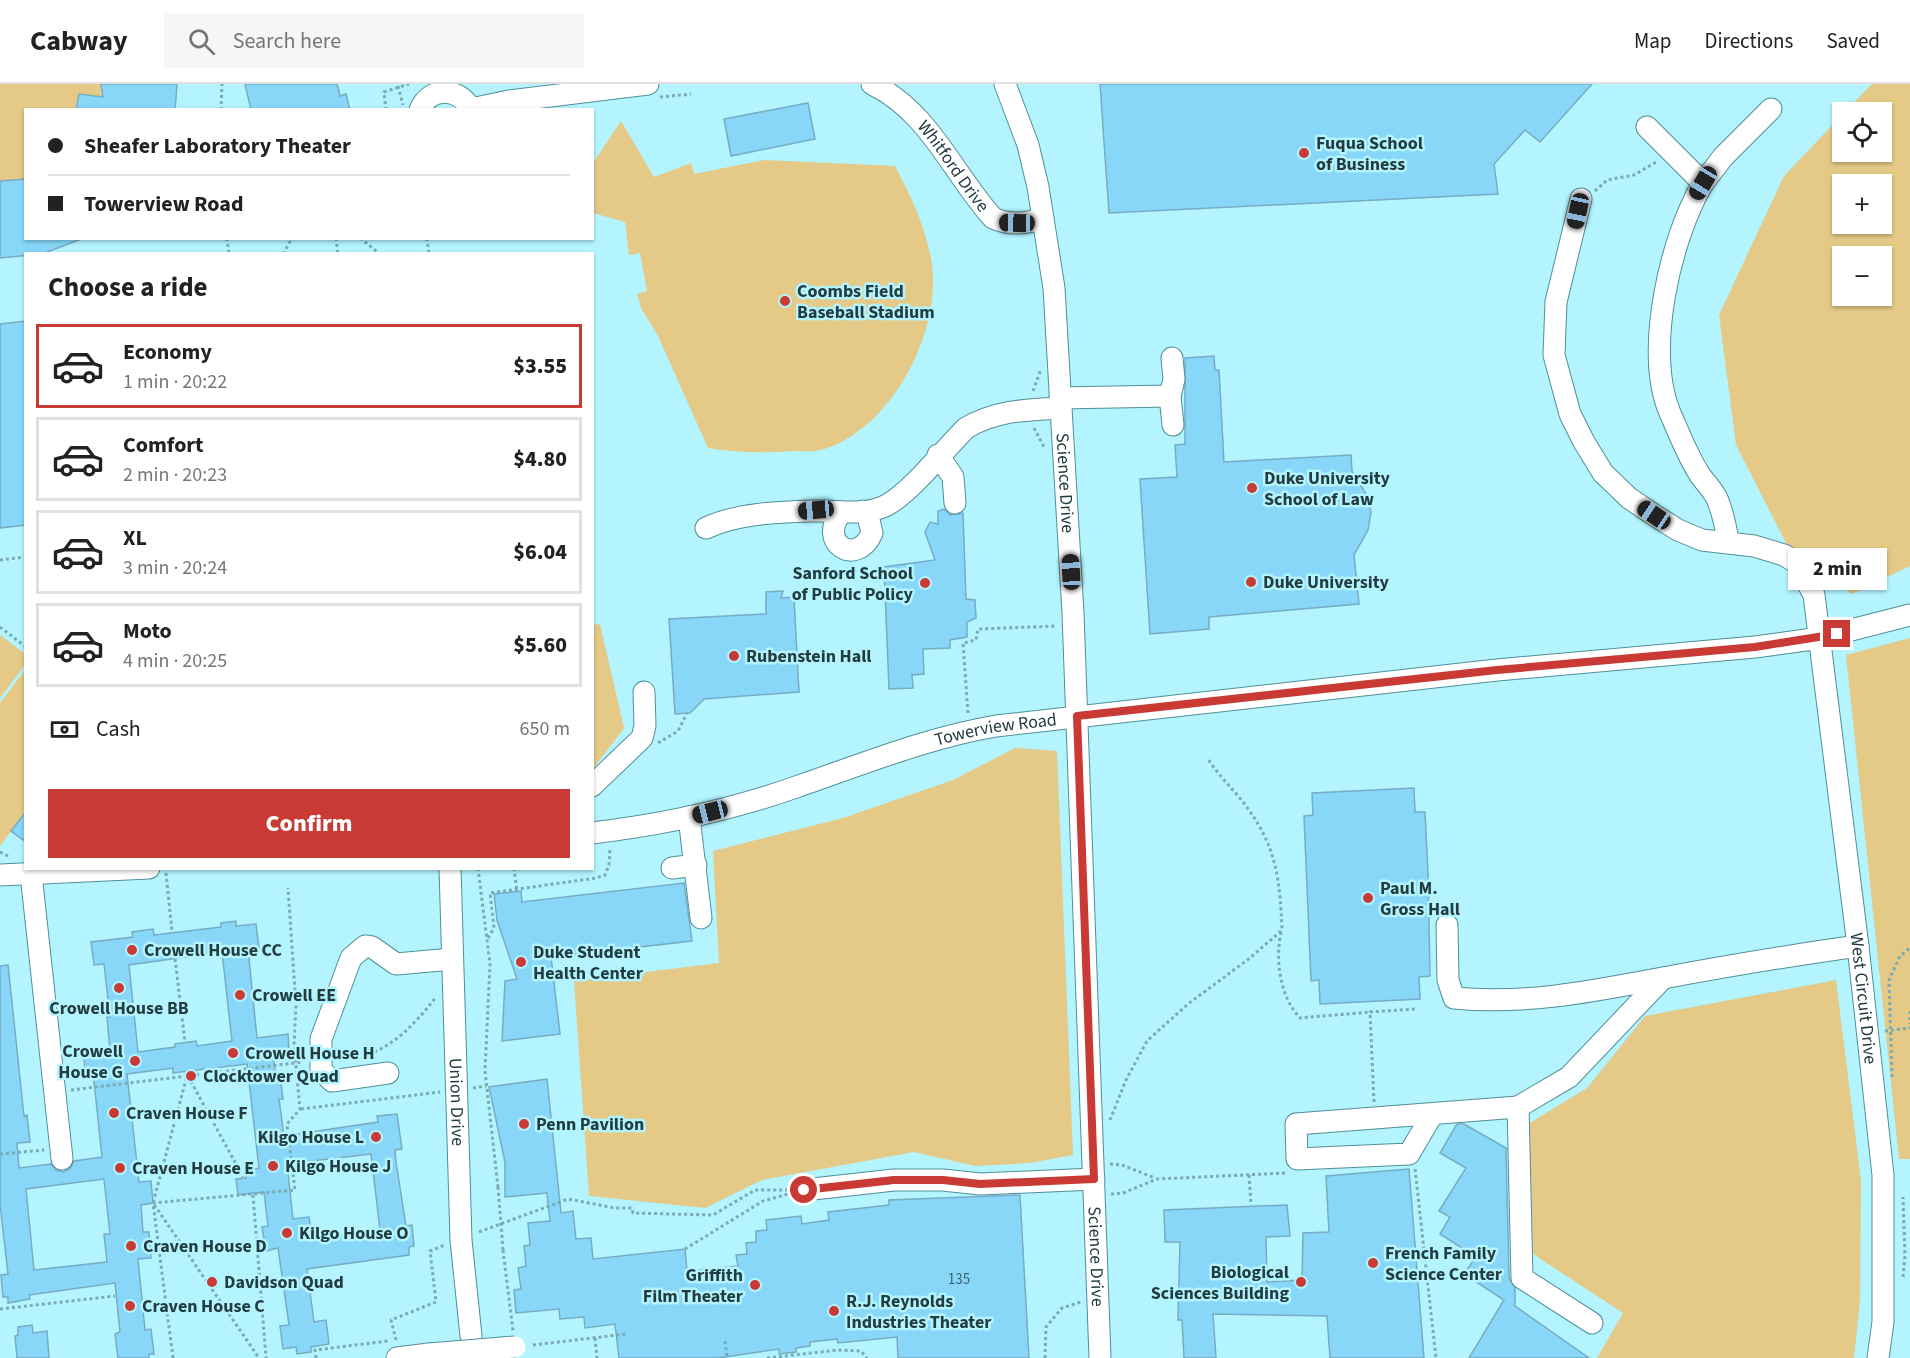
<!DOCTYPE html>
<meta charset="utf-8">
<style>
body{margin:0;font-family:"Source Sans 3",sans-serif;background:#f6f6f6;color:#222;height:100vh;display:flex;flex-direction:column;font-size:22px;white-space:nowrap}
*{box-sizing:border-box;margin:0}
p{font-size:20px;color:#767676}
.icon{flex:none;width:33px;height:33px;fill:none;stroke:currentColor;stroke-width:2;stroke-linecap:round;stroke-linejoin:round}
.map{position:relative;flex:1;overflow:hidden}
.drawer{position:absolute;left:24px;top:168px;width:570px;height:618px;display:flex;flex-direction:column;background:#fff;border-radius:0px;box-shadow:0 2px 4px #0004}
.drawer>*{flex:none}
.banner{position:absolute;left:24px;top:24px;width:570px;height:132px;border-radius:0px;box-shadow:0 2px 4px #0004;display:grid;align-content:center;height:132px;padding:0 24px;background:#fff}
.buttons{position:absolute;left:1832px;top:18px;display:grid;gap:12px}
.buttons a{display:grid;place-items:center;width:60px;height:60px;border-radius:0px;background:#fff;box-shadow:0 2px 4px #0004;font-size:30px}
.end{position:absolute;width:27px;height:27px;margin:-14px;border:8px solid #c83a33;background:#fff;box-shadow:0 0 0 3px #fff}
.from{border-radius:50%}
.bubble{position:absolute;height:42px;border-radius:0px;background:#fff;box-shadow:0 2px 4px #0004;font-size:20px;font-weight:800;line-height:42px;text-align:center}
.car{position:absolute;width:18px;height:36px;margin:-18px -9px;border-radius:8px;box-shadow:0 0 4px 2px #0007;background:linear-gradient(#222 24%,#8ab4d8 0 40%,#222 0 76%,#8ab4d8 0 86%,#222 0)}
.banner b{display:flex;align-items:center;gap:21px;height:57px;font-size:22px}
.banner b+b{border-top:2px solid #e0e0e0}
.banner i{width:15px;height:15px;background:#222}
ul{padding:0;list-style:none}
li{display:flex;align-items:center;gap:18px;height:84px;margin:0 12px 9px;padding:0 12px;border:3px solid #e0e0e0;border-radius:0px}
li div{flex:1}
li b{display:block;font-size:22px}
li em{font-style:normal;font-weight:800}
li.on{border-color:#c83a33}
li>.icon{width:54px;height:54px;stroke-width:1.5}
h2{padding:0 24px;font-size:27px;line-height:72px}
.pay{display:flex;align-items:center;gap:15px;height:66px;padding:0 24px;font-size:22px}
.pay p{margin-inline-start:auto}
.action{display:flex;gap:12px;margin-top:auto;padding:12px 24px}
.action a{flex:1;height:69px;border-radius:0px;background:#c83a33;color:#fff;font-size:24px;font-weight:800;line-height:69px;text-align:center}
header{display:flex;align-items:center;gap:36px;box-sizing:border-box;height:84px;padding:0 30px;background:#fff;border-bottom:2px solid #e0e0e0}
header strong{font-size:28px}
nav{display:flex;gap:33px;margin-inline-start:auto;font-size:21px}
.search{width:420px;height:54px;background:#f6f6f6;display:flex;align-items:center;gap:15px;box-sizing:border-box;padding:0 21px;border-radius:0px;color:#767676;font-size:22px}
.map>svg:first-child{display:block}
.green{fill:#e4c987;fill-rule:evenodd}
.building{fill:#88d7f9;stroke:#76acc4;stroke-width:1.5;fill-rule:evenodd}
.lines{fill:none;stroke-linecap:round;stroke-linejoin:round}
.minor-casing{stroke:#508f98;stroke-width:23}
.path{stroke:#7aabb3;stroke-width:3;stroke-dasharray:3 3;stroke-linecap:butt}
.minor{stroke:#fff;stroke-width:21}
.minor-bridge-casing{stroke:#508f98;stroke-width:23;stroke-linecap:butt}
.path-bridge{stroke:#7aabb3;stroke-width:3;stroke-dasharray:3 3;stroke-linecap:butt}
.minor-bridge{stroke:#fff;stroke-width:21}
.route{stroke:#c83a33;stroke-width:8}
.poi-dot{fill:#c83a33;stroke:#b3f4fe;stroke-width:2}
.labels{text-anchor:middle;stroke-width:5;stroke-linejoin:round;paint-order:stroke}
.number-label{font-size:15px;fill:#3c636e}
.poi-label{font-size:18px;font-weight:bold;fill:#223c40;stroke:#b3f4fe;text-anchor:start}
.street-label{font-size:18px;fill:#223c40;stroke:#b3f4fe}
</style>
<header>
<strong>Cabway</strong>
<div class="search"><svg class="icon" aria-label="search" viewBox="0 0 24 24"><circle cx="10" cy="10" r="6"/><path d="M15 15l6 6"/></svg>Search here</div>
<nav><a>Map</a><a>Directions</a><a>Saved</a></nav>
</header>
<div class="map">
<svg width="1910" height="1274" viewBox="0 0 1910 1274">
<rect width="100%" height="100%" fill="#b3f4fe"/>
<!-- green -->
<path class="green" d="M0 0H177L175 25 26 26V154L82 155 42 169 0 174Z
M1872 0H1910V482L1852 510 1786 459 1736 361 1719 231 1784 92 1842 31V68H1881V28H1845ZM1842 100H1881V140H1842ZM1842 172H1881V212H1842Z
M621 37 654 93 691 79 694 90 764 76 895 82C911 112 925 142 931 175 944 245 892 346 821 366 813 368 802 367 794 367 764 369 738 369 708 364L658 252 641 224 637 210 647 207 640 169 629 171 625 138 593 129V79Z
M600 540 624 644 593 685V541Z
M0 551 25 570V581L0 614Z
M1910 554V1075H1899L1846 571Z
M25 586V728L0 762V619Z
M1015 664 1057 667 1073 1071 1030 1079 975 1082 914 1068 762 1096 705 1124 589 1112 574 897 719 879 713 767 843 734 953 696Z
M1836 896 1861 1097 1860 1216 1854 1274H1597L1623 1229 1533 1170 1528 1040 1587 1004 1645 932Z"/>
<!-- building -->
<path class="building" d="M101 0H177L175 26H76L79 10 103 13Z
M245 0H337L340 12 346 10 350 26H251Z
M1100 0H1592L1540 58 1525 46 1494 80 1498 110 1109 129Z
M808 19 815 55 731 72 724 35Z
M26 95V154H84L42 170 0 174V97Z
M26 237V441L0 444V240Z
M1214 272 1215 286H1219L1224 378 1351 371 1352 387 1368 413 1371 428 1368 446 1354 471 1359 520 1209 533V545L1150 550 1140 395 1177 393 1175 361 1185 360V274Z
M944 425 950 431 963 429 966 515 975 516 976 534 967 538V553L950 556V564L923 565 924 590 912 591 913 604 889 605 884 483 935 476 925 448 930 438 938 440V427Z
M783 507 781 514 794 513 799 608 704 615 690 629 675 630 669 535 766 530V508Z
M1414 704 1415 728H1425L1428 789 1430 892 1419 893 1420 915 1320 920 1319 896 1311 897 1304 732 1313 731 1312 709Z
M26 728V758L11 747Z
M684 799 692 857 551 873 560 950 502 957 505 897 517 895 497 836 494 810 521 807 522 818Z
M236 837V842L256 840 259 864 248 865 257 954 288 950 289 967 273 970 276 994 280 993 283 1015H279L284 1052 378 1038 377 1032 397 1030 402 1065 395 1066 396 1078 406 1142 412 1141 414 1162 409 1163V1171L307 1185 314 1238 326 1236 329 1260 311 1263V1268L297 1270 296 1263 283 1265 280 1242 289 1241 278 1164 266 1167 262 1143 268 1142 264 1108 238 1111 236 1095 246 1094V1087L259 1084 247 980 173 989V984L127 990 139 1098 151 1097 153 1119 141 1121 143 1148H149L151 1174 138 1175 145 1246 151 1245 154 1270H149V1274H118L115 1250 120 1248 115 1199 29 1211 30 1215 8 1219V1213H3L1 1191 8 1190 0 1120V882L8 881 24 1032 27 1031 30 1058 17 1059 19 1084 51 1080 56 1086 64 1088 70 1085 74 1077 102 1073 93 988 85 989 84 970 110 967 107 933H110L104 880 94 881 91 858 133 853 132 848 153 845 154 851 221 843V839ZM222 868 232 957 197 962 196 957 175 960V963L138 968 129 881ZM371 1070 380 1146 312 1155 309 1133 293 1135 287 1080ZM104 1095 110 1150H104L107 1178 34 1186 26 1105Z
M547 995 561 1129 573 1127 576 1155 591 1154 593 1175 685 1165 687 1187 738 1182 736 1171 747 1170 746 1159 756 1158V1147L767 1146 766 1136 801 1132 802 1140 829 1136 828 1128 889 1121V1116L1020 1111 1029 1274H898L897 1253 838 1259 837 1255 810 1258V1262L796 1264V1268L779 1270V1265L718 1274H619L615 1240 585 1244 584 1233 560 1235 559 1225 516 1229 514 1206 521 1205 518 1184 526 1182 524 1162 530 1161 528 1139 550 1137 547 1109 505 1113V1078L489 1003Z
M1457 1040H1464L1506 1064 1509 1194 1515 1204V1222L1589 1274H1469L1504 1216 1464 1190 1476 1173 1440 1150 1450 1133 1439 1127 1466 1084 1440 1069Z
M1409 1085 1424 1274H1330L1327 1232 1213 1230 1216 1274H1184L1182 1236H1178L1180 1158H1165L1164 1126 1287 1121 1290 1152 1266 1153 1267 1198 1302 1196 1303 1149 1329 1148 1326 1092Z
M32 1241 33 1249 47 1247 49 1274H17L15 1252 18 1251V1243Z"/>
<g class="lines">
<!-- minor casing -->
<g class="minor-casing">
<g id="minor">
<path id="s1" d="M872 0C929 27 953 90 993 134 1010 142 1026 139 1043 135"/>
<path id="s2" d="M1005 0 1028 61 1038 103 1054 204 1073 529 1100 1274"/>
<path d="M420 26C430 1 460 4 471 25L509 17 648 0"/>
<path d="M1647 43 1703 99C1670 155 1644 268 1670 329 1679 349 1688 373 1700 391 1706 400 1715 408 1718 417 1723 430 1726 444 1728 457"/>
<path d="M1703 99 1723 73 1771 25"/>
<path id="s3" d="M1581 115 1556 218 1554 271 1570 330 1584 358 1603 389 1629 414 1654 431 1678 446 1702 456 1754 462 1784 471 1797 479 1814 511 1858 862 1883 1091V1238L1878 1274"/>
<path d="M1170 312 1173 341"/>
<path d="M1060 314 1170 312 1174 295 1172 274"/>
<path d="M938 371 953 393 955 419"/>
<path d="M842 428C816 457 856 485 872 449L868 432 863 427"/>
<path d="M706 444C738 429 779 428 814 427 838 426 864 433 887 421 911 408 945 365 966 344 996 326 1027 326 1061 324"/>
<path d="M592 702 642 654 645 642 644 608"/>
<path d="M689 733 701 834"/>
<path id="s4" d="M592 749C661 741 731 726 796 703 863 680 926 654 996 642L1497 586 1755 563 1820 554 1910 531"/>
<path id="s5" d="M450 784 461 1156 471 1252"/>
<path d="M672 784 696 781"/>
<path d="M31 790 62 1075"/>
<path d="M0 791 149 784"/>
<path d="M1447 841 1448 896 1454 914C1526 921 1593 907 1663 894 1728 882 1793 871 1858 862"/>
<path d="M388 989 332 997 321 986V955L351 874 365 862 372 863 396 880 452 875"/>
<path d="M1518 1023 1522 1194 1592 1239"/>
<path d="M1432 1031 1409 1070 1297 1075 1296 1040 1518 1023 1569 993 1663 894"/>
<path d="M804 1106 894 1096H943L980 1100 1094 1095"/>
<path d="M397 1274 429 1270"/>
</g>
</g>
<!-- path -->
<path class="path" d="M398 2 403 21
M660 13 691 10
M221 26 222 0
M386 26 384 8 409 0
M1595 107 1607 96 1634 91 1658 77
M227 154 229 170
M336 154 338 170
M360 154 380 170
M427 154 429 170
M283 170 292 154
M1033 307 1041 285
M1034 344 1045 365
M0 476 26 473
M0 543 26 563
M968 629 963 559 976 556 978 545 1057 542
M658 659 678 647 687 629
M0 768 8 772
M317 784V786
M478 784 490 880 485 987 498 1103
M166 789 172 847
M1281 848C1275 876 1280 913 1300 934L1370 928
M488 854 494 844 490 809 596 794 605 791 609 781 610 765
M175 875 185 958
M1910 927V940
M1885 947 1910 944
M339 973C349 972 362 973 372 969 399 958 419 935 436 913
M188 988 153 1119 259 1274
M188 992 243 1093
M1892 993 1889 896 1900 872 1910 864
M473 1004 486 1002
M71 1006 303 978
M1374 1018 1370 928 1416 925
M301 1025 440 1008
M1110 1036 1126 996 1147 957 1188 920 1250 874 1282 846C1280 797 1277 763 1246 722 1234 706 1219 692 1208 675
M0 1070 44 1066
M1110 1080 1122 1081 1155 1094
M1415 1085 1436 1274
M1249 1091 1251 1121
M1111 1110 1123 1109 1157 1095 1286 1089
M253 1111 266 1274
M479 1148 568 1115 615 1124H632L633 1129 713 1131 755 1106H788
M685 1165 763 1117 788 1110
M503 1166 513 1247
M1903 1193 1905 1172 1903 1113
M0 1225 115 1212
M595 1254 597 1274
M396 1256 391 1236 436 1218 430 1167 445 1161
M725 1257 727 1274
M533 1261 626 1250
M173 1274 153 1119 295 1106 287 1040 300 1025 294 961 296 921 288 804
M316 1274 315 1266 388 1257
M767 1274 838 1266 861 1267 867 1274
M1045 1274 1046 1243 1062 1224 1081 1218"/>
<!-- minor -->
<use href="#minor" class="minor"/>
<!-- minor-bridge casing -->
<g class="minor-bridge-casing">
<path id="minor-bridge" d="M429 1270 515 1263"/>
</g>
<!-- path-bridge -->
<path class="path-bridge" d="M514 784 517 808
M498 1103 503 1166"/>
<!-- minor-bridge -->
<use href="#minor-bridge" class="minor-bridge"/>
</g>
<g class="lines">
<!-- route -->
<path class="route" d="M804 1106 894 1096H943L980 1100 1094 1095 1077 632 1497 586 1755 563 1837 550"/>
</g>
<!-- markers -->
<g class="poi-dot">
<circle cx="1304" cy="69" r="6"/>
<circle cx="785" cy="217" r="6"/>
<circle cx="1252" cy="404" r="6"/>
<circle cx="1251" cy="498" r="6"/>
<circle cx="925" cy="499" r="6"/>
<circle cx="734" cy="572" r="6"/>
<circle cx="1368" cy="814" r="6"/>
<circle cx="132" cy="866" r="6"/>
<circle cx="521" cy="878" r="6"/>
<circle cx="119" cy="904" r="6"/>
<circle cx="240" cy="911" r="6"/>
<circle cx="233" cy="969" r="6"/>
<circle cx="135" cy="977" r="6"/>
<circle cx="191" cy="992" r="6"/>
<circle cx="114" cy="1029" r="6"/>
<circle cx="524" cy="1040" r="6"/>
<circle cx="376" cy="1053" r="6"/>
<circle cx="273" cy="1082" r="6"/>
<circle cx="120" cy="1084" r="6"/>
<circle cx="287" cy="1149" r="6"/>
<circle cx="131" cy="1162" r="6"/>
<circle cx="1373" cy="1179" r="6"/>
<circle cx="212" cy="1198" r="6"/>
<circle cx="1301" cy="1198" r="6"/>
<circle cx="755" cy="1201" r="6"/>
<circle cx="130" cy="1222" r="6"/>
<circle cx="834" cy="1227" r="6"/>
</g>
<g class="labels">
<!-- number labels -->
<g class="number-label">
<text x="959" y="1200">135</text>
</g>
<!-- poi labels -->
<g class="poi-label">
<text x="1316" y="65">Fuqua School<tspan x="1316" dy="21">of Business</tspan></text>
<text x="797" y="213">Coombs Field<tspan x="797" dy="21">Baseball Stadium</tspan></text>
<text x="1264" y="400">Duke University<tspan x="1264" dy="21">School of Law</tspan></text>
<text x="913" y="495" text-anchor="end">Sanford School<tspan x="913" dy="21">of Public Policy</tspan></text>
<text x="1263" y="504">Duke University</text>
<text x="746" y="578">Rubenstein Hall</text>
<text x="1380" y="810">Paul M.<tspan x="1380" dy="21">Gross Hall</tspan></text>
<text x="144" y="872">Crowell House CC</text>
<text x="533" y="874">Duke Student<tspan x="533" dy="21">Health Center</tspan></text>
<text x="252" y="917">Crowell EE</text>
<text x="119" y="930" text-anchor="middle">Crowell House BB</text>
<text x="123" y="973" text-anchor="end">Crowell<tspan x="123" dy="21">House G</tspan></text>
<text x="245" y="975">Crowell House H</text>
<text x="203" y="998">Clocktower Quad</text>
<text x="126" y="1035">Craven House F</text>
<text x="536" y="1046">Penn Pavilion</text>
<text x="364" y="1059" text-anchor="end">Kilgo House L</text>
<text x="285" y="1088">Kilgo House J</text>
<text x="132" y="1090">Craven House E</text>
<text x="299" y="1155">Kilgo House O</text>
<text x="143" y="1168">Craven House D</text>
<text x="1385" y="1175">French Family<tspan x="1385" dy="21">Science Center</tspan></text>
<text x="1289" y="1194" text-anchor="end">Biological<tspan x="1289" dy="21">Sciences Building</tspan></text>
<text x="743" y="1197" text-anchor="end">Griffith<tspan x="743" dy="21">Film Theater</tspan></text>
<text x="224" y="1204">Davidson Quad</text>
<text x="846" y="1223">R.J. Reynolds<tspan x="846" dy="21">Industries Theater</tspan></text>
<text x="142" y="1228">Craven House C</text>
</g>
<!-- street labels -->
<g class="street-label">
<text dy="6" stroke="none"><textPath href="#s1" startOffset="117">Whitford Drive</textPath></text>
<text dy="6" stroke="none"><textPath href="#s2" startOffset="406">Science Drive</textPath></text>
<text dy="6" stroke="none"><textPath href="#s4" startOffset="418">Towerview Road</textPath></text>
<text dy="6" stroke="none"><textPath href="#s3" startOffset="950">West Circuit Drive</textPath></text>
<text dy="6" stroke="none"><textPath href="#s5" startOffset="234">Union Drive</textPath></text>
<text dy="6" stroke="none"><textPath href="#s2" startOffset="1180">Science Drive</textPath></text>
</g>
</g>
</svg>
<div class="buttons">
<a><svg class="icon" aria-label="locate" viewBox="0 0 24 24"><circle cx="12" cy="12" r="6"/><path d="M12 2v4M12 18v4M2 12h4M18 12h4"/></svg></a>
<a>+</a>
<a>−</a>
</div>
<i class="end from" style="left:804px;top:1106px"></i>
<i class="end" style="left:1837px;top:550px"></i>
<div class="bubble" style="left:1788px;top:464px;width:99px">2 min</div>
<i class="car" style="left:1703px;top:99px;rotate:211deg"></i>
<i class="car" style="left:1578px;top:127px;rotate:192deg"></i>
<i class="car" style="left:1017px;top:139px;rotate:271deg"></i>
<i class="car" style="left:816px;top:426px;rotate:265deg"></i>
<i class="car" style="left:1654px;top:431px;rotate:304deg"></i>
<i class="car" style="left:1071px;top:488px;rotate:357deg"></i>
<i class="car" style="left:710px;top:728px;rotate:256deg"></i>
<div class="banner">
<b><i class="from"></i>Sheafer Laboratory Theater</b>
<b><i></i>Towerview Road</b>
</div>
<section class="drawer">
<h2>Choose a ride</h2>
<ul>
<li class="on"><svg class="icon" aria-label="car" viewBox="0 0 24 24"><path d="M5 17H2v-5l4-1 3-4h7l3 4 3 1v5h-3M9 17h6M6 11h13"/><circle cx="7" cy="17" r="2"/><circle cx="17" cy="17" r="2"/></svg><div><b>Economy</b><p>1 min · 20:22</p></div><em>$3.55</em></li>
<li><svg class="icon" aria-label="car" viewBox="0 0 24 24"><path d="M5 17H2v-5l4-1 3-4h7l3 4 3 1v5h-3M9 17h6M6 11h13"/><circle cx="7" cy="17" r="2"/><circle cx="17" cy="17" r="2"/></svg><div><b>Comfort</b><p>2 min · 20:23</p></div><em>$4.80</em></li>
<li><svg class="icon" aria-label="car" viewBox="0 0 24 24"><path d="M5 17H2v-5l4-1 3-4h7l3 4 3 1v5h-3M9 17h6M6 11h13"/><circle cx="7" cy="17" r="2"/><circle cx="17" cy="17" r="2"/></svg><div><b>XL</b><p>3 min · 20:24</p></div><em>$6.04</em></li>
<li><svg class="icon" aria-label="car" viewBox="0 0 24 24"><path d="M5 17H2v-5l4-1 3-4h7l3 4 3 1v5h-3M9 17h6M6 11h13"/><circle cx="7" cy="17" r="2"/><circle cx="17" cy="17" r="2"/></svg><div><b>Moto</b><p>4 min · 20:25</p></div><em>$5.60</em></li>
</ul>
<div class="pay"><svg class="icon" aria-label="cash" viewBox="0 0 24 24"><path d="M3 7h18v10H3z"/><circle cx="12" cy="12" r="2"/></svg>Cash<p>650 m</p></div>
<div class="action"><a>Confirm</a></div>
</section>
</div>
